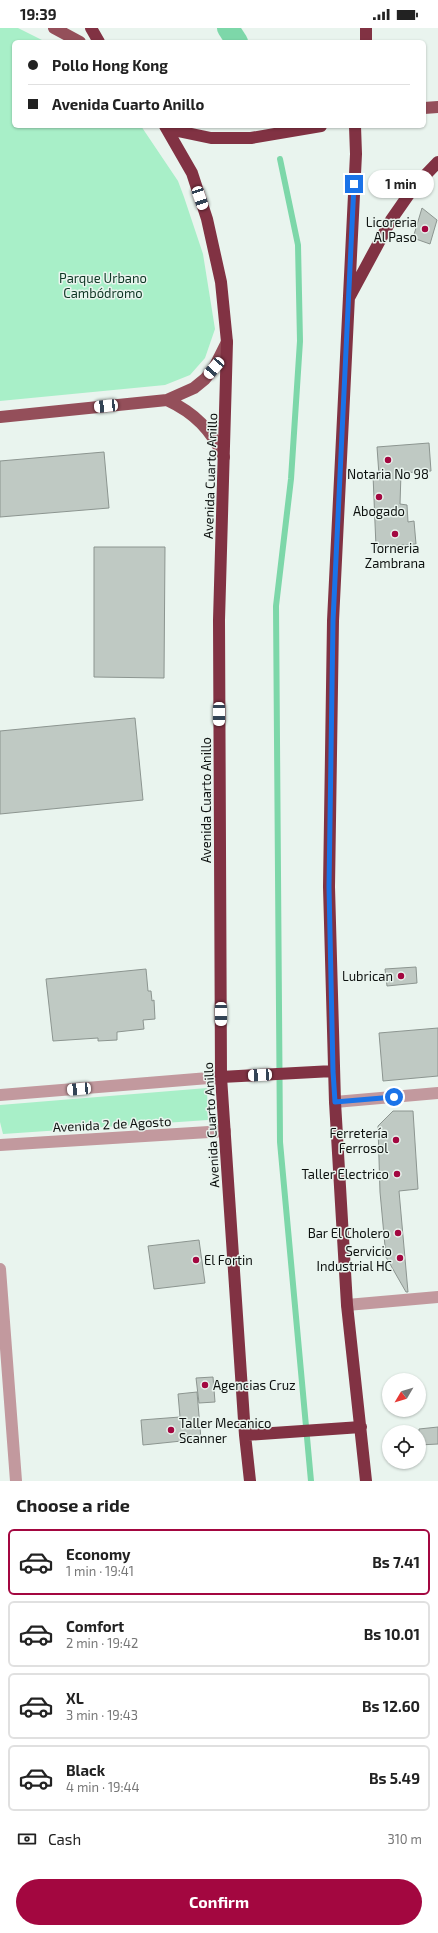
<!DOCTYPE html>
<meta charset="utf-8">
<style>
body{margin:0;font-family:"Exo 2",sans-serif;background:#f6f6f6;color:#222;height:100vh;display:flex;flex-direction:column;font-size:15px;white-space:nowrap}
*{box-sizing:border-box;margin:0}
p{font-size:13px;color:#767676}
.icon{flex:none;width:22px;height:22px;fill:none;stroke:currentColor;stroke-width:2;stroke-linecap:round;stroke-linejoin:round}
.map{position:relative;height:1453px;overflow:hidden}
.side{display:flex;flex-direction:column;background:#fff;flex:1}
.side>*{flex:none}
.hud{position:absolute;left:12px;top:12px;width:414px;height:88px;border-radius:6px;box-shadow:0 1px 3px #0004;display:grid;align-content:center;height:88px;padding:0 16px;background:#fff}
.needle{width:26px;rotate:232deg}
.controls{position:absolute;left:382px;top:1345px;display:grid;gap:8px}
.controls a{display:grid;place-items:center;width:44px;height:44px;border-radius:50%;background:#fff;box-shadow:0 1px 3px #0004;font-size:20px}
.end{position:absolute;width:18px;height:18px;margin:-9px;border:5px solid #1a73e8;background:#fff;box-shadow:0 0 0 2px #fff}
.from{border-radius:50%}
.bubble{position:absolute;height:28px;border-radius:14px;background:#fff;box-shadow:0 1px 3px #0004;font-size:13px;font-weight:700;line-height:28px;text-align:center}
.car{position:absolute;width:12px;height:24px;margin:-12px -6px;border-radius:5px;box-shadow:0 0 3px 1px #0007;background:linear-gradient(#fff 24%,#345 0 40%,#fff 0 76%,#345 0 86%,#fff 0)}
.hud b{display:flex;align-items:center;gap:14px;height:38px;font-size:15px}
.hud b+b{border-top:1px solid #e0e0e0}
.hud i{width:10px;height:10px;background:#222}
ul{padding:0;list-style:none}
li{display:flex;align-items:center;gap:12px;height:66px;margin:0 8px 6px;padding:0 8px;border:2px solid #e0e0e0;border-radius:6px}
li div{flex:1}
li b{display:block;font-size:15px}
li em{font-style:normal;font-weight:700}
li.active{border-color:#a30740}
li>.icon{width:36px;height:36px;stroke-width:1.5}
h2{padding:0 16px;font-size:18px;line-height:48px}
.pay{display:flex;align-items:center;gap:10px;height:44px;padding:0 16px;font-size:15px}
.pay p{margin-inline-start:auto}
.action{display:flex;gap:8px;margin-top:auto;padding:8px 16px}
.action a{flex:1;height:46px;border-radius:24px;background:#a30740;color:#fff;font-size:16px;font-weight:700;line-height:46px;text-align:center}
.status{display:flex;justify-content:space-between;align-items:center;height:28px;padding:0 20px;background:#fff;direction:ltr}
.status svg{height:11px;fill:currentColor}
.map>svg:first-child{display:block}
.green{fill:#a8efc8}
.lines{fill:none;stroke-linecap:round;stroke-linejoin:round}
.stream{stroke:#7dd7a9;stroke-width:6}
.canal{stroke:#7dd7a9;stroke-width:22}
.building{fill:#bfc9c3;stroke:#8c9590}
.minor{stroke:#c2999e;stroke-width:12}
.major{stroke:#944f5a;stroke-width:12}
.highway{stroke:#813243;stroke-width:12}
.route{stroke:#1a73e8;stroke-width:5}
.poi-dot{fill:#a30740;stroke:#e9f4ee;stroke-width:1.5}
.labels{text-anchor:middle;stroke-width:3;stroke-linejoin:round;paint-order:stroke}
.poi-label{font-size:13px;fill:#0d110f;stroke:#e9f4ee;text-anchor:end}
.park-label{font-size:13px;fill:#0e3624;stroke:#e9f4ee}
.street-label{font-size:13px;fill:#0d110f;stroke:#e9f4ee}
</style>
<div class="status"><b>19:39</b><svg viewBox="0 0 49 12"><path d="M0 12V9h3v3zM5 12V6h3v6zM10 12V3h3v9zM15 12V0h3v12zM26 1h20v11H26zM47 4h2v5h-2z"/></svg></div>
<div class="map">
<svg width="438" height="1453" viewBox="0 0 438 1453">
<rect width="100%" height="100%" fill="#e9f4ee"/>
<!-- green -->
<path class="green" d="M0 0H18L46 14H14V98H141L178 153 184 169 203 226 215 301 205 330 190 347 165 357 0 373Z
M207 1060 208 1092 3 1106 0 1094V1077Z"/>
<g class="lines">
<!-- stream -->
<path class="stream" d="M280 131 298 217 300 313 291 451 276 578 280 1114 311 1453"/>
<!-- canal -->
<path class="canal" d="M228 0 237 14"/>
</g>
<!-- building -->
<path class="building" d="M422 180 437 192 430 216 413 210Z
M429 415 431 443 401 445 400 476 407 477 408 494 414 493 416 516 376 519 373 447H379L377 419Z
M104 424 109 480 0 489V433Z
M94 519H165L164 650 94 649Z
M135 690 143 772 0 786V703Z
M416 939 417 955 387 958 385 941Z
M146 941 148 963H151L152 973 154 972 155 991 143 992 144 1001 117 1004V1012L98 1013V1010L53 1013 46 951Z
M438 1000V1048L383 1053 379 1005Z
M393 1083H413L418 1161 399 1163 408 1264H406L386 1229 380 1164 378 1098Z
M199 1212 205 1255 154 1261 148 1218Z
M213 1349 215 1374 199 1375 196 1350Z
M197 1364 201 1411 143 1417 141 1392 180 1389 178 1366Z
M438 1399V1416L419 1417V1401Z"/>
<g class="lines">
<!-- minor -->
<path class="minor" d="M0 1067 221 1049
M335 1074 438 1065
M0 1117 225 1103
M0 1241 16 1453
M347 1277 438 1269"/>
<!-- major -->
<path class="major" d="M54 0 80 14
M424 80 438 79
M167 372C195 385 211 402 224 429
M0 389 167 372 194 360 205 351 214 340 227 314"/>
<!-- highway -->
<path class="highway" d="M91 0 99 14
M366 14V0
M165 98 192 145 207 191 221 254 227 314 219 592 221 1049 245 1407 250 1453
M355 98 356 126 333 593 329 859 335 1074 347 1277 366 1453
M168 101 211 110H251L321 98
M349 270 391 192 414 159 438 134
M221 1049 333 1043
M245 1407 361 1399"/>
</g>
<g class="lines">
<!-- route -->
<path class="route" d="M354 156 333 593 329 859 333 1043 335 1074 394 1069"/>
</g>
<!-- markers -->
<g class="poi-dot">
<circle cx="425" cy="201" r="4"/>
<circle cx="388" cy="432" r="4"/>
<circle cx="379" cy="469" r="4"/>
<circle cx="395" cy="506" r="4"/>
<circle cx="401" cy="948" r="4"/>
<circle cx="396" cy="1112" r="4"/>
<circle cx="397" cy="1146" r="4"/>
<circle cx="398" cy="1205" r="4"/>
<circle cx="400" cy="1230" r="4"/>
<circle cx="196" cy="1232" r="4"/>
<circle cx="205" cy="1357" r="4"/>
<circle cx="171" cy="1402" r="4"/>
</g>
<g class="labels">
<!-- poi labels -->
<g class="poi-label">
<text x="417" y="199">Licoreria<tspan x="417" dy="15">Al Paso</tspan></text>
<text x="388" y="451" text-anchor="middle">Notaria No 98</text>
<text x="379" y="488" text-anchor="middle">Abogado</text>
<text x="395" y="525" text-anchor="middle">Torneria<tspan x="395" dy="15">Zambrana</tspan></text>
<text x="393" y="953">Lubrican</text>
<text x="388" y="1110">Ferretería<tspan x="388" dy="15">Ferrosol</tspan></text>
<text x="389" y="1151">Taller Electrico</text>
<text x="390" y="1210">Bar El Cholero</text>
<text x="392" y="1228">Servicio<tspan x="392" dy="15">Industrial HC</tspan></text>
<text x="204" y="1237" text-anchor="start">El Fortin</text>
<text x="213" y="1362" text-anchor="start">Agencias Cruz</text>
<text x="179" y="1400" text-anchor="start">Taller Mecanico<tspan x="179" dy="15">Scanner</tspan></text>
</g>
<!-- park labels -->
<g class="park-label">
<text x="103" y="255">Parque Urbano<tspan x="103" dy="15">Cambódromo</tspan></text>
</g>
<!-- street labels -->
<g class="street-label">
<text transform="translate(210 448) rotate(-88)" y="5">Avenida Cuarto Anillo</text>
<text transform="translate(206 772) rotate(-90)" y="5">Avenida Cuarto Anillo</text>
<text transform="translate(112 1096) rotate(-3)" y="5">Avenida 2 de Agosto</text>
<text transform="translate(211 1097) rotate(-93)" y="5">Avenida Cuarto Anillo</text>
</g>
</g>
</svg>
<div class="controls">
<a><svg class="needle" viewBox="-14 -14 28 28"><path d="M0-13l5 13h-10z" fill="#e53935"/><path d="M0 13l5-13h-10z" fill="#767676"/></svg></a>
<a><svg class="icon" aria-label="locate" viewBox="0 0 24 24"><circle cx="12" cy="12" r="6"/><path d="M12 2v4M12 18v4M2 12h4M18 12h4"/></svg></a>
</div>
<i class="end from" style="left:394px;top:1069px"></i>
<i class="end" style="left:354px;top:156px"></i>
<div class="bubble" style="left:368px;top:142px;width:66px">1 min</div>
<i class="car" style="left:200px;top:170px;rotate:161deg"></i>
<i class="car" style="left:214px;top:340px;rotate:221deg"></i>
<i class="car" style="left:106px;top:378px;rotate:264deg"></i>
<i class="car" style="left:219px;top:686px;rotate:180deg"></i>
<i class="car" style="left:221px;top:986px;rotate:180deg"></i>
<i class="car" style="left:260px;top:1047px;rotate:267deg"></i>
<i class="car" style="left:79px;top:1061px;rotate:265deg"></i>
<div class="hud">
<b><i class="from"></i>Pollo Hong Kong</b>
<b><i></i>Avenida Cuarto Anillo</b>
</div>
</div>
<section class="side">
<h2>Choose a ride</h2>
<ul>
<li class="active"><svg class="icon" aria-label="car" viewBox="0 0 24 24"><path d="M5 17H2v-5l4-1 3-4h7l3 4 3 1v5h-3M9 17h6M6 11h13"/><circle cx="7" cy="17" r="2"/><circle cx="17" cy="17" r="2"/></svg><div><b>Economy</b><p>1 min · 19:41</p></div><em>Bs 7.41</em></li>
<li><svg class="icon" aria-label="car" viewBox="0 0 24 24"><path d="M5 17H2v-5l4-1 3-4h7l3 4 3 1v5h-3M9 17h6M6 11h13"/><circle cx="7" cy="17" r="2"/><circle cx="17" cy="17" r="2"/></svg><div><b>Comfort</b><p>2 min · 19:42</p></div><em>Bs 10.01</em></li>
<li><svg class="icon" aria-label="car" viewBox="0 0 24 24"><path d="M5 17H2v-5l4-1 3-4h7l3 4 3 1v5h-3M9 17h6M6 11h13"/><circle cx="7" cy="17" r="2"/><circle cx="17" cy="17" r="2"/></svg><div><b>XL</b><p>3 min · 19:43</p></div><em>Bs 12.60</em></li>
<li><svg class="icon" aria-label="car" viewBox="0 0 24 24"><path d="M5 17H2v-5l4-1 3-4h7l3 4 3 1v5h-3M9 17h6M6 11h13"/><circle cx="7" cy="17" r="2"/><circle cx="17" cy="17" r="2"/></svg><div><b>Black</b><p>4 min · 19:44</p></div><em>Bs 5.49</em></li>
</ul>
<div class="pay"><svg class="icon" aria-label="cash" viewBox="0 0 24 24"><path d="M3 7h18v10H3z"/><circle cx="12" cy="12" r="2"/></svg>Cash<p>310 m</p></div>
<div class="action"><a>Confirm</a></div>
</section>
